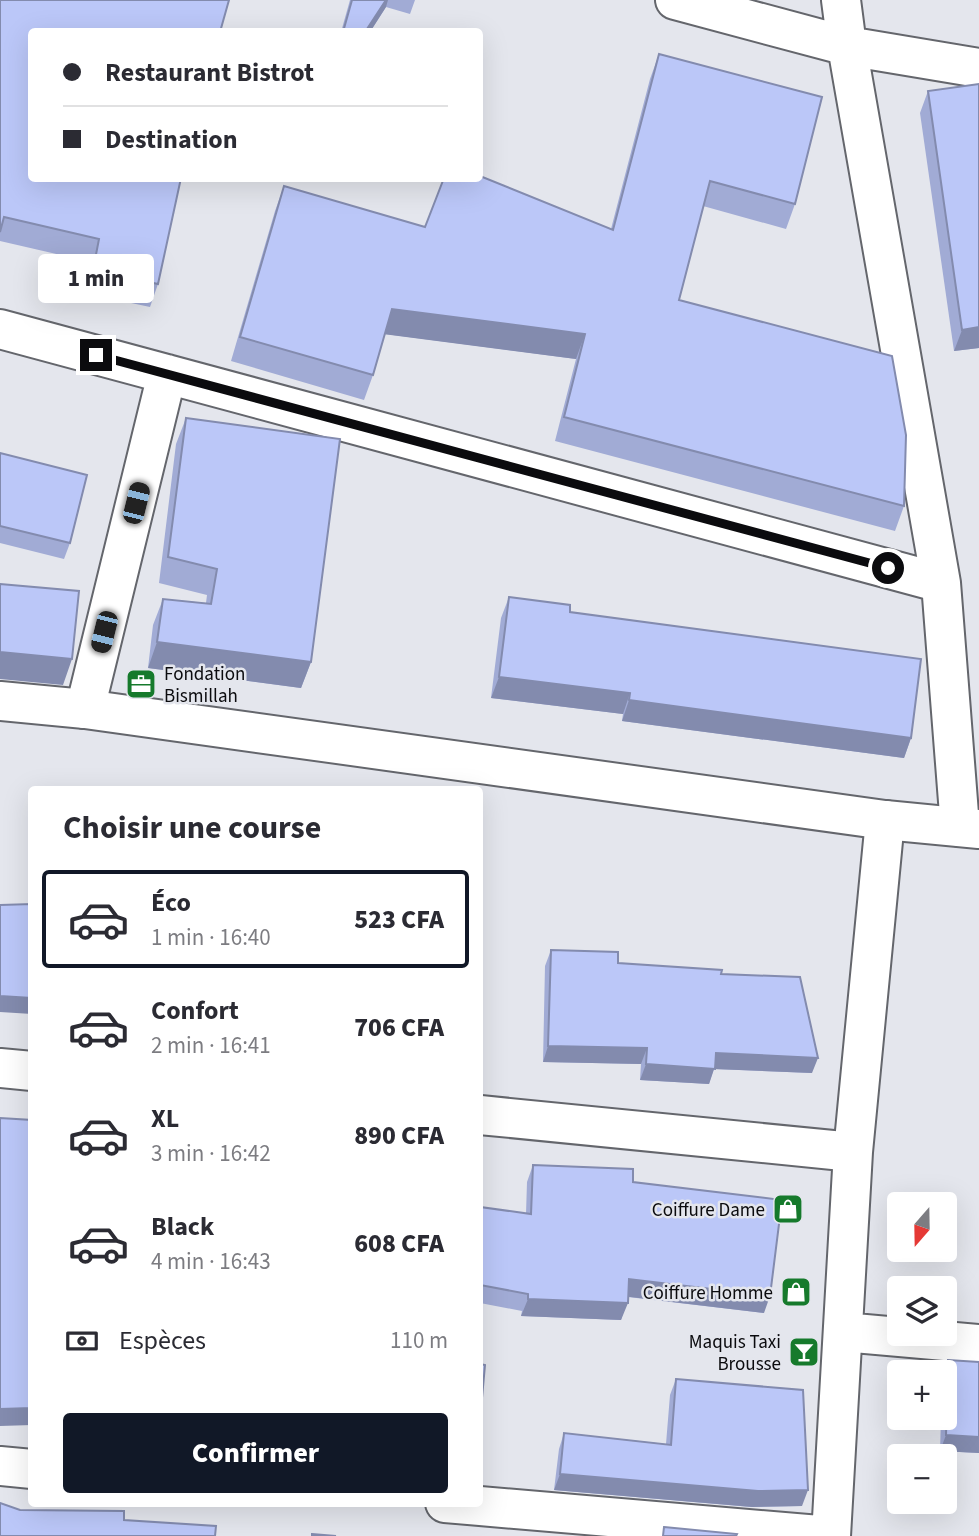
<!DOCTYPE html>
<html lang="fr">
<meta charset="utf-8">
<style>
body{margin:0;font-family:"Source Sans 3",sans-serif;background:#f2f2f3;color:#2b2b33;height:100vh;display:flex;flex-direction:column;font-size:26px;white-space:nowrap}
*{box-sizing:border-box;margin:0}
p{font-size:23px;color:#7c7c81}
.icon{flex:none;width:38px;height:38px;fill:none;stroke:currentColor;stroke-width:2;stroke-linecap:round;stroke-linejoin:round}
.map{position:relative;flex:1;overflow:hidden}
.details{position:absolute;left:28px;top:786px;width:455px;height:721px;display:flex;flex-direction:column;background:#fff;border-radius:7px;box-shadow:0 7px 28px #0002}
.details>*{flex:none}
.top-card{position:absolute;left:28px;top:28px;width:455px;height:154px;border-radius:7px;box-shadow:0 7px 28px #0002;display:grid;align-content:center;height:154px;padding:0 35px;background:#fff}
.needle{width:46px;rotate:200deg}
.tools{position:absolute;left:887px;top:1192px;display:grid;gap:14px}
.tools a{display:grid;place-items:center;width:70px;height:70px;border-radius:7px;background:#fff;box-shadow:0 7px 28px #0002;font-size:35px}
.end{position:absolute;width:32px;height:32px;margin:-16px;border:9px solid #0b0b0e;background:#fff;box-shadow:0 0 0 4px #fff}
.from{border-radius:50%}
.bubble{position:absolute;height:49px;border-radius:7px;background:#fff;box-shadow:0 7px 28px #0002;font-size:23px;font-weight:800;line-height:49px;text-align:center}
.car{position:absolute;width:21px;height:42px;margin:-21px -10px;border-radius:9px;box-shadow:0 0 5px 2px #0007;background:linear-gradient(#222 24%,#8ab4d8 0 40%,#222 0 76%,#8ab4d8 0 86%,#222 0)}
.top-card b{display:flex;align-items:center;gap:24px;height:66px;font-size:26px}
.top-card b+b{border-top:2px solid #e1e1e2}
.top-card i{width:18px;height:18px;background:#2b2b33}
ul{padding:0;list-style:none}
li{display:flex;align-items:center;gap:21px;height:98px;margin:0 14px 10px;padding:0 21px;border:4px solid transparent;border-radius:7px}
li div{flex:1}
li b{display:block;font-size:26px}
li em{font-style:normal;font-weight:800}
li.on{border-color:#111827}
li>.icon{width:63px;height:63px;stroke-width:1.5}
h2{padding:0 35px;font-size:32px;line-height:84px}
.pay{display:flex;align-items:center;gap:18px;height:77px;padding:0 35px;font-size:26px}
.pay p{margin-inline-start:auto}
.primary-button{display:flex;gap:14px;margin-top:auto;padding:14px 35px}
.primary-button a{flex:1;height:80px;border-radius:7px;background:#111827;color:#fff;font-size:28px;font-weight:800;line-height:80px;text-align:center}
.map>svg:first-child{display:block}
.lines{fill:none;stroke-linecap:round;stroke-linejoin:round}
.minor-casing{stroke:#64666c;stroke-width:42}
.tertiary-casing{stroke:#64666c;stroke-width:42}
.minor{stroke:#fff;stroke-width:38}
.tertiary{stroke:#fff;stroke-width:38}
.wall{fill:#a1abd5}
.shaded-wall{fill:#838bae}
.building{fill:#bbc7f8;stroke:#838bae;stroke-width:2}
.route{stroke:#0b0b0e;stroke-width:9}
.labels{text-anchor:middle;stroke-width:5;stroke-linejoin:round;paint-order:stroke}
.poi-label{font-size:19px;fill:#0b0b0e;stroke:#e4e6ed;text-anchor:end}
</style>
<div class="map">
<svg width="979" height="1536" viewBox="0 0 979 1536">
<rect width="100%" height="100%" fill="#e4e6ed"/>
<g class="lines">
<!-- minor casing -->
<g class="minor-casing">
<path id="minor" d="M675 0 847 46 979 68
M841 0 847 46 941 583 960 827
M0 329 941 583
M85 709 167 374
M0 1068 32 1071
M480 1115 853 1152
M843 1332 979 1344
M0 1466 32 1469
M445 1503 831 1536
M831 1536 853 1152 885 820"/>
</g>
<!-- tertiary casing -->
<g class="tertiary-casing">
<path id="tertiary" d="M0 701 85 709 885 820 979 829"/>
</g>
<!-- minor -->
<use href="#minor" class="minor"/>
<!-- tertiary -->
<use href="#tertiary" class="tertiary"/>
</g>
<!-- wall -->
<path class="wall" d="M0 0 32 32 158 284 150 307 84 293 91 262 0 241Z
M350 0H415L410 14 386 7 370 32H341Z
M659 54 795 204 786 229 703 206 679 300 904 506 895 531 555 441 576 359 385 334 373 375 364 400 231 361 275 211 284 186 425 227 611 229 650 79Z
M928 91 979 348 954 351 920 113Z
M186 418 311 662 301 688 148 668 153 625 163 599 206 603 207 595 159 583 176 444Z
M0 453 70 543 64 559 0 543Z
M509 597 570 612 911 738 904 758 622 721 623 714 491 698 501 618Z
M551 950 618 963 721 974 812 1073 714 1069 709 1084 640 1080 641 1064 543 1062 545 966Z
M533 1165 633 1182 764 1313 628 1297 621 1320 521 1316 522 1311 480 1303V1207L526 1214 527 1182Z
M948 1360 979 1362V1453L940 1451 941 1418H945V1372H944Z
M676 1379 802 1506 752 1507 554 1490 559 1449 564 1433 666 1444 670 1395Z"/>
<!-- shaded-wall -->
<path class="shaded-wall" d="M386 0H388L386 7 370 32H365Z
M392 309 585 334 576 359 383 334Z
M979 327V348L954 351 962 330Z
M157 642 311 662 301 688 148 668Z
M0 652 72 659 63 685 0 679Z
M499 677 630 693 623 714 491 698Z
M629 700 911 738 904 758 622 721Z
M0 996 32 998V1014L0 1012Z
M548 1046 647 1048 641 1064 543 1062Z
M716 1053 818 1058 812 1073 714 1069 709 1084 640 1080 646 1064Z
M629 1279 770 1296 764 1313 622 1296Z
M528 1299 628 1303 621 1320 521 1316Z
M32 1408V1425L0 1426V1409Z
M946 1435 979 1437V1453L940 1451Z
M560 1474 808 1490 802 1506 752 1507 554 1490Z"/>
<!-- building -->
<path class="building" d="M0 0H229L220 32H32V178H181L158 284 93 270 99 239 4 217 0 232Z
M352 0H386L365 32H343Z
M659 54 822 97 795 204 710 181 679 300 892 356 906 435 904 506 564 417 585 334 392 309 373 375 240 337 284 186 425 227 444 178H480V176L613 230Z
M979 84V327L962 330 928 91Z
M186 418 340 439 311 662 157 642 163 599 211 604 217 569 168 557Z
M0 453 87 475 70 543 0 526Z
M0 584 79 591 72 659 0 652Z
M509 597 570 605V612L921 659 911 738 629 700 630 693 499 677Z
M32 904V998L0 996V905Z
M551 950 618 952V963L722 970 721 974 800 977 818 1058 716 1053 715 1069 646 1064 647 1048 548 1046Z
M0 1118 32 1120V1408L0 1409Z
M533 1165 633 1169V1182L782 1200 770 1296 629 1279 628 1303 528 1299V1294L480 1285V1207L531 1214Z
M948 1360 979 1362V1437L946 1435Z
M480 1364 485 1365 480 1420Z
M676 1379 803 1390 808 1490 758 1491 560 1474 564 1433 671 1445Z
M0 1503 20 1510 124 1511V1520L216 1526 215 1536H0Z
M664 1527 737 1534 736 1536H663Z
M312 1534 336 1536H312Z"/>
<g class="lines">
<!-- route -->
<path class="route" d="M96 355 888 568"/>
</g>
<!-- icons -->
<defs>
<g id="office-square" transform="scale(1.575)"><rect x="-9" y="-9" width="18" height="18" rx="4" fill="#167a2c" stroke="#e4e6ed"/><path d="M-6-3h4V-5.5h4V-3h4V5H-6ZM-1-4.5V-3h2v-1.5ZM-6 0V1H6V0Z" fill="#fff"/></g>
<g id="shop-square" transform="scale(1.575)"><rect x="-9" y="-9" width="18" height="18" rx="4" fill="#167a2c" stroke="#e4e6ed"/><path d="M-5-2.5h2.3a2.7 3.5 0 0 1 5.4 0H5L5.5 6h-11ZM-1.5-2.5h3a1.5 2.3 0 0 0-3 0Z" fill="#fff"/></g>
<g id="bar-square" transform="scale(1.575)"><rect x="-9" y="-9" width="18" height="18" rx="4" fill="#167a2c" stroke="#e4e6ed"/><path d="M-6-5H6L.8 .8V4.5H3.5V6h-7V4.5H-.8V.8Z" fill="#fff"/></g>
</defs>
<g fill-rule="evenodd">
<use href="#office-square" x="141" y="684"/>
<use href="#shop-square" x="788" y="1209"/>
<use href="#shop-square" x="796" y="1292"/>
<use href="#bar-square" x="804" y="1352"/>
</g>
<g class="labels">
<!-- poi labels -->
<g class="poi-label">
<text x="164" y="680" text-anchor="start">Fondation<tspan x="164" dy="22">Bismillah</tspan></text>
<text x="765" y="1216">Coiffure Dame</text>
<text x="773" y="1299">Coiffure Homme</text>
<text x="781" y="1348">Maquis Taxi<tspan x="781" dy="22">Brousse</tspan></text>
</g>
</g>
</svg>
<div class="tools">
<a><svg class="needle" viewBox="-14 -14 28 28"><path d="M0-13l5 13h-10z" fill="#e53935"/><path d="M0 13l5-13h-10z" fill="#7c7c81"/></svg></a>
<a><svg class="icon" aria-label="layers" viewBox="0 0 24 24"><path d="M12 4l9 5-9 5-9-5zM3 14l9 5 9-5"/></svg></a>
<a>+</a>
<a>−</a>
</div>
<i class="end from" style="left:888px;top:568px"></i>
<i class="end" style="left:96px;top:355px"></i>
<div class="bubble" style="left:38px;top:254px;width:116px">1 min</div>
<i class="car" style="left:136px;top:503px;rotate:14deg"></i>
<i class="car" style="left:104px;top:632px;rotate:194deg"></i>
<div class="top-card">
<b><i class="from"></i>Restaurant Bistrot</b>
<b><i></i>Destination</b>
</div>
<section class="details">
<h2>Choisir une course</h2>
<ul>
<li class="on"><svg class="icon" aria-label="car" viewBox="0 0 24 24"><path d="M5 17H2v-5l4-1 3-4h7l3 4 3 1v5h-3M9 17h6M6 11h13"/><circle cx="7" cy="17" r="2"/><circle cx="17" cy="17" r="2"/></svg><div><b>Éco</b><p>1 min · 16:40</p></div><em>523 CFA</em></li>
<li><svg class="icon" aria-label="car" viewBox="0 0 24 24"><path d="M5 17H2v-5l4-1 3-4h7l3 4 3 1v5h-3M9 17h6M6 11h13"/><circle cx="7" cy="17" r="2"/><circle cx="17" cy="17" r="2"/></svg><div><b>Confort</b><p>2 min · 16:41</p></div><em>706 CFA</em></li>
<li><svg class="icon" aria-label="car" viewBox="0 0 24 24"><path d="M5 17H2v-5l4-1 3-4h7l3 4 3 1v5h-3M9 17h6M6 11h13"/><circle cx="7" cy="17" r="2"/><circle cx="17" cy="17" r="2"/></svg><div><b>XL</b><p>3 min · 16:42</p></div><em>890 CFA</em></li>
<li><svg class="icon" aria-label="car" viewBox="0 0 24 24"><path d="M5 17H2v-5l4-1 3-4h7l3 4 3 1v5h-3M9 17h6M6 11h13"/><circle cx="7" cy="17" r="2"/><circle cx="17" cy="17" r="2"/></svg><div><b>Black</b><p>4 min · 16:43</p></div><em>608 CFA</em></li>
</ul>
<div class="pay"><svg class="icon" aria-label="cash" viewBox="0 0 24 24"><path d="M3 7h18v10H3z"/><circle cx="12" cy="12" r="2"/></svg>Espèces<p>110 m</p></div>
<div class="primary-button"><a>Confirmer</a></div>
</section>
</div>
